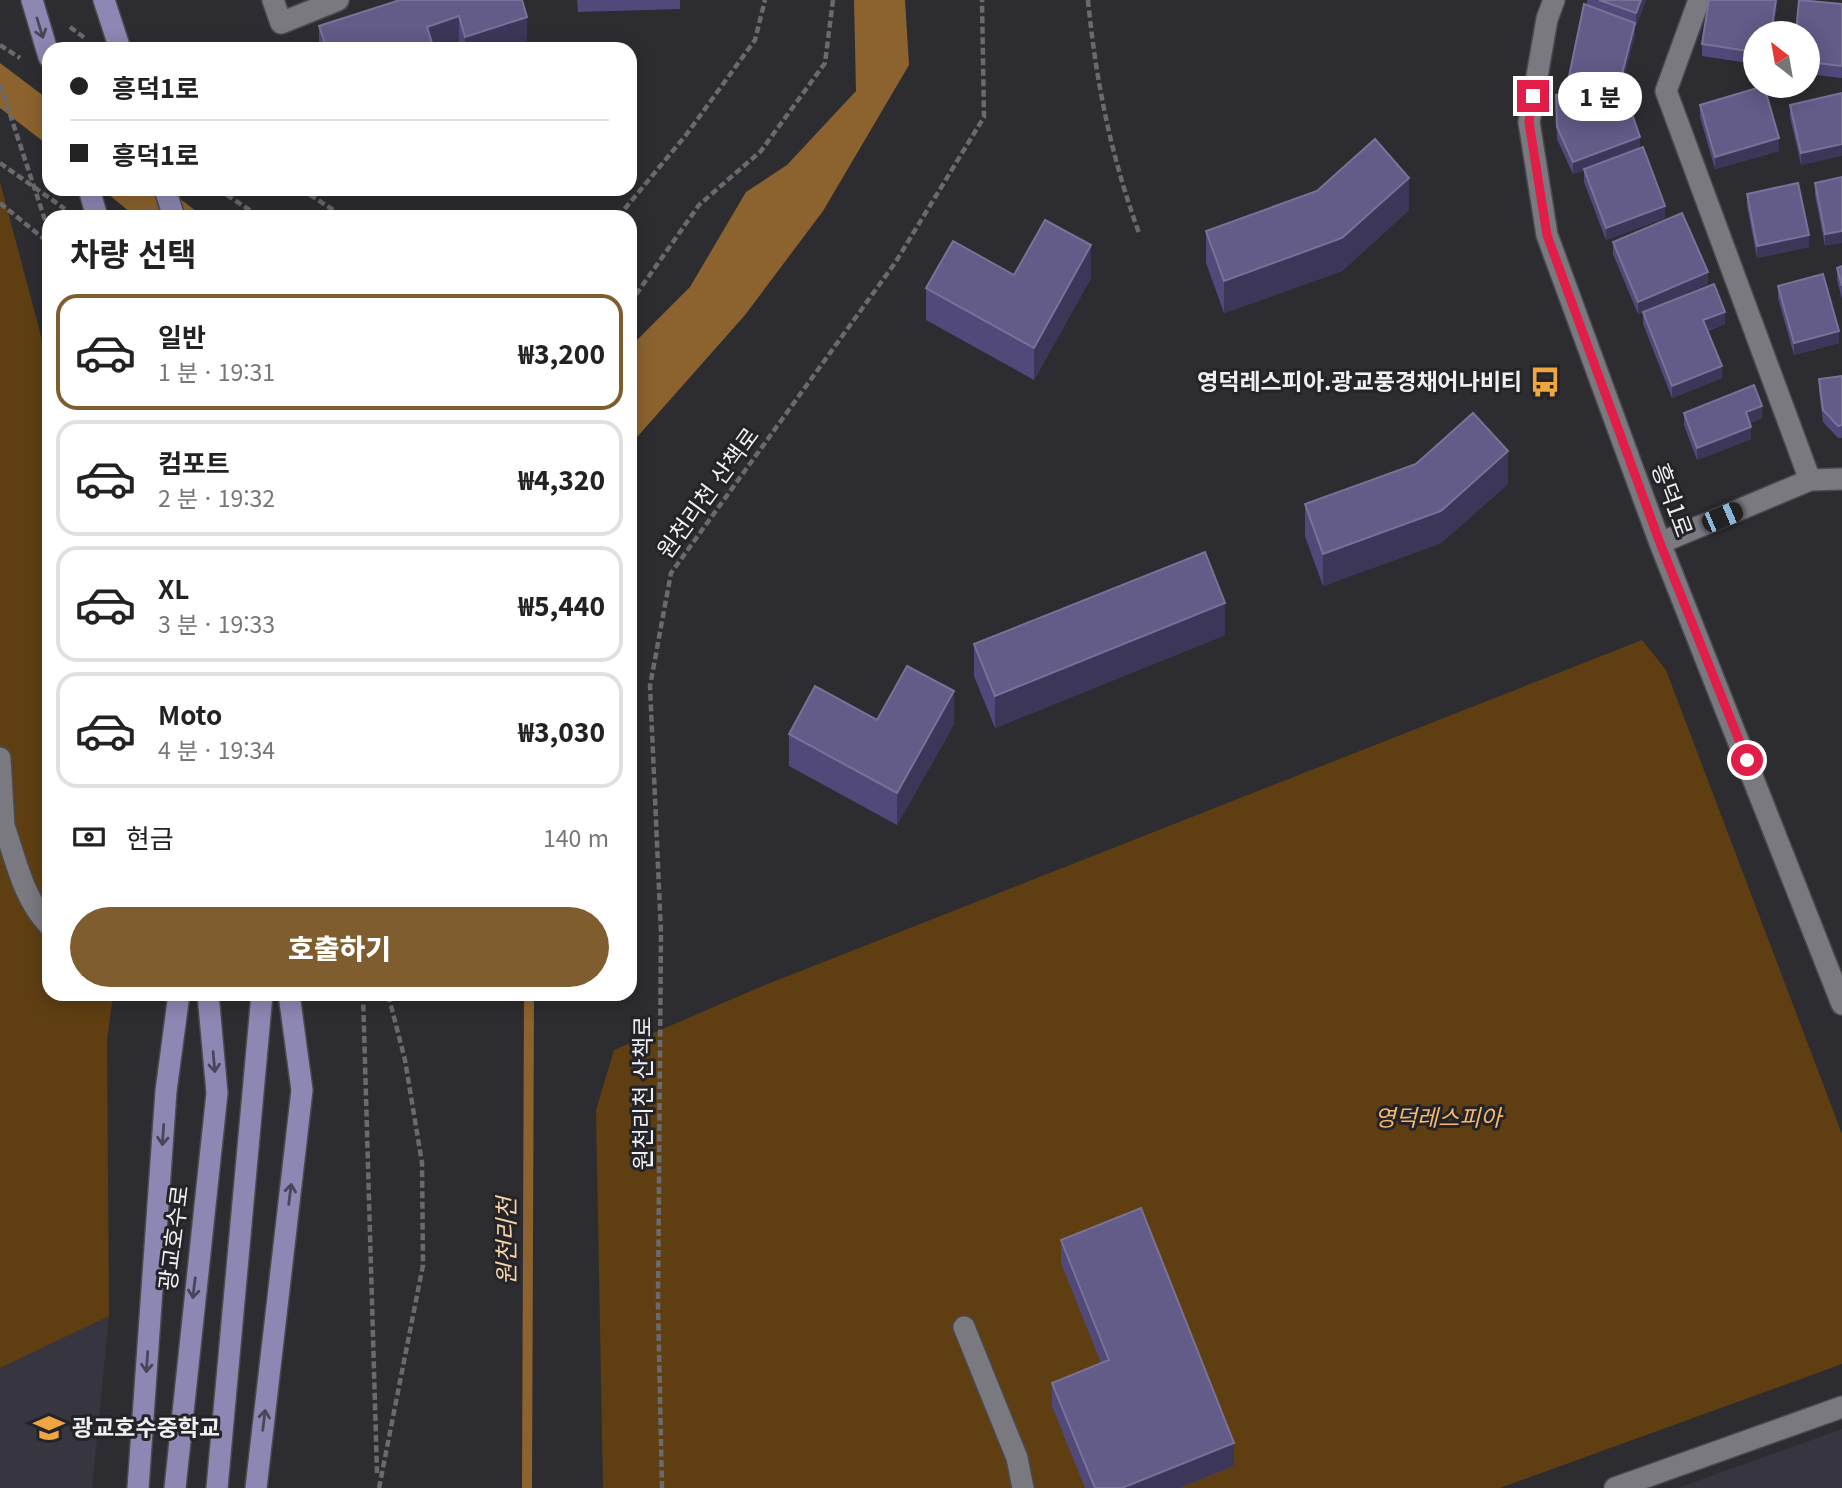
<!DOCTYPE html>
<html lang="ko">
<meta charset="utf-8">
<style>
body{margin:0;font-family:Georgia,"Noto Sans KR",serif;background:#f6f6f6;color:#222;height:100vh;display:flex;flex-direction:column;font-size:26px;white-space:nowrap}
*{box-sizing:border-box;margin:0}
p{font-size:23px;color:#767676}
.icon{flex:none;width:38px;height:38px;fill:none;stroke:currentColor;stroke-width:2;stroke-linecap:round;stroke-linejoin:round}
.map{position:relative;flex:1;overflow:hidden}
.side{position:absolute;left:42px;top:210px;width:595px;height:791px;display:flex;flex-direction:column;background:#fff;border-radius:21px;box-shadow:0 4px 18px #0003}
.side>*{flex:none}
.banner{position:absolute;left:42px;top:42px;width:595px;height:154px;border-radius:21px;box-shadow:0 4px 18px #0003;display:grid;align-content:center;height:154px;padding:0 28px;background:#fff}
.needle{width:46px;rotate:329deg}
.tools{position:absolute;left:1743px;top:21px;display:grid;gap:14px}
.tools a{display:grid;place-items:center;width:77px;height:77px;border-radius:50%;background:#fff;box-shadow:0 4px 18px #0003;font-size:35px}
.end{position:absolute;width:32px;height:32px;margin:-16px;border:9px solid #e11d48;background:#fff;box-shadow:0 0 0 4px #fff}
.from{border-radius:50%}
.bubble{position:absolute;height:49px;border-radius:24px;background:#fff;box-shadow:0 4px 18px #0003;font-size:23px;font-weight:800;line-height:49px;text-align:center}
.car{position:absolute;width:21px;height:42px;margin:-21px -10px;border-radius:9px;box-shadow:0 0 5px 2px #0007;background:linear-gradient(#222 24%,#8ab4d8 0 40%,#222 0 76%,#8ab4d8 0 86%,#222 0)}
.banner b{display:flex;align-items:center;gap:24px;height:66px;font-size:26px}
.banner b+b{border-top:2px solid #e0e0e0}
.banner i{width:18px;height:18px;background:#222}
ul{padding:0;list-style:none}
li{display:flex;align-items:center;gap:21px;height:116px;margin:0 14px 10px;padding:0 14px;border:4px solid #e0e0e0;border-radius:21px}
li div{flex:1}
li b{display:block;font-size:26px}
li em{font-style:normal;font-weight:800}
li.on{border-color:#7f5d2f}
li>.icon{width:63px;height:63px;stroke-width:1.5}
h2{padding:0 28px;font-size:32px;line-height:84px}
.pay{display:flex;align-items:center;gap:18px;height:77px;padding:0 28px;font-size:26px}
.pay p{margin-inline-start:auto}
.button{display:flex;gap:14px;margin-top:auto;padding:14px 28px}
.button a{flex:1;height:80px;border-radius:42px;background:#7f5d2f;color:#fff;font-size:28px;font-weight:800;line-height:80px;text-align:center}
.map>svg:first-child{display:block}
.built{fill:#373640}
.green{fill:#5f3f12}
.water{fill:#8c632e}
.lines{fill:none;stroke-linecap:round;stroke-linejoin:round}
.stream{stroke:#8c632e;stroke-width:10}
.minor-casing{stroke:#4a494d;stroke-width:24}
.major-casing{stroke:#4a494d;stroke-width:24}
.path{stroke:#6a6a6e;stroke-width:4.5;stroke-dasharray:7 3.5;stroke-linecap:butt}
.minor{stroke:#7a797f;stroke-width:21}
.major{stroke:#8d87b3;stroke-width:21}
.path-bridge{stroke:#6a6a6e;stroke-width:4.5;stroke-dasharray:7 3.5;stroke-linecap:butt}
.wall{fill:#52497b}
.shaded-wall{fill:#3c3758}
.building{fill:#635b88;stroke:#797298;stroke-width:2}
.oneway{stroke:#494659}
.route{stroke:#e11d48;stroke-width:9}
.labels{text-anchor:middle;stroke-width:6;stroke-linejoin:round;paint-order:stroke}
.poi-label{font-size:23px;font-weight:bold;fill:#efeef1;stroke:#242328;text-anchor:end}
.street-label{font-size:23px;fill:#efeef1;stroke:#242328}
.park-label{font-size:23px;font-style:italic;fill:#f5b86c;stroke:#242328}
.water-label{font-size:24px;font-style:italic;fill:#f6d1a6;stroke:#242328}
</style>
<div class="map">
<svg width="1842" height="1488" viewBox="0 0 1842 1488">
<rect width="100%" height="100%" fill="#2d2d31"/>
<!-- built -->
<path class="built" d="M109 1316 92 1488H0V1368Z
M1842 1429V1488H1678Z"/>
<!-- green -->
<path class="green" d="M0 182 49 366V994H113L107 1041 109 1316 0 1368Z
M1642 640 1666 670 1842 1134V1364L1500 1488H603L596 1110 614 1050 760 987Z"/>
<!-- water -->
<path class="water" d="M854 0H905L909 65 823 211 745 315 630 445V347L690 287 746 192 787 165 856 91Z
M0 63 49 100V146L0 108Z
M102 189H167L204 217H136Z"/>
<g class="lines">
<!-- stream -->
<path class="stream" d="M527 1488 529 994"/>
<!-- minor casing -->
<g class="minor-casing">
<path id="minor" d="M273 0 281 23 338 0
M1554 0 1547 19 1529 122 1547 235 1660 543 1842 1004
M1699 0 1666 91 1810 480
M1660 543 1810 480 1842 479
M0 758 4 826 0 824
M4 826C16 860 23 898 49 925
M964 1327 1017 1458 1023 1488
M1615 1488 1842 1407"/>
</g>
<!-- major casing -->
<g class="major-casing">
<path id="major" d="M32 0 49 57
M104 0 120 49
M89 189 97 217
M165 189 174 217
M138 1488 166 1091 179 994
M175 1488 217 1093 208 994
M217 1488 262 994
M256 1488 302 1090 289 994"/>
</g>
<!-- path -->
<path class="path" d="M1088 0C1096 82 1111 156 1139 233
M70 27 86 39
M0 45 20 58
M0 163 65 209
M218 189 260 217
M301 189 344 217
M0 203 49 243
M618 217 686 135 755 40 765 0
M630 303 699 205 761 151 825 63 833 0
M363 994 377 1473
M379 1488 423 1265 422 1163 405 1060 388 994
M662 1488 658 1304 661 933 650 686 671 573 895 263 984 117 982 0"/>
<!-- minor -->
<use href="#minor" class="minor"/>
<!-- major -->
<use href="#major" class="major"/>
<!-- path-bridge -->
<path class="path-bridge" d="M0 84 49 232"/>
</g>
<!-- wall -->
<path class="wall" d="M522 0 527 49H319V26Z
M577 0H680V9L578 12Z
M1587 0H1646L1636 26 1635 25V35L1621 88 1640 149 1665 218 1606 240 1584 182V170L1573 174 1557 139 1556 95 1567 94V86L1587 5Z
M1777 0 1773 33H1755V64L1702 56V44Z
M1842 4V78L1808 74V33Z
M1842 93 1801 165 1790 117V105Z
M1700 105 1779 151 1715 169 1700 117Z
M1842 177 1825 246 1815 195V183Z
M1747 194 1809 247 1757 258 1747 206Z
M1409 210 1342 271 1224 313 1206 263V231Z
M1613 242 1708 284 1638 314 1613 254Z
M1842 266V299L1837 280V268Z
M1014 275 1091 278 1034 380 926 320V288Z
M1778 286 1839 343 1794 355 1778 298Z
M1643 312 1725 324 1708 331 1722 378 1672 398 1643 324Z
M1842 376V438H1838L1823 422 1819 391V379Z
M1684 413 1762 418 1750 423 1751 439 1697 460 1684 425Z
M1508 484 1441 543 1323 586 1305 536V504Z
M1225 635 995 728 974 676V644Z
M954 724 897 825 789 766V734Z
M1061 1240 1234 1466 1179 1488H1085L1052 1406V1383L1101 1363 1061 1263Z"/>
<!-- shaded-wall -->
<path class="shaded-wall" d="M1641 0H1646L1636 26V13Z
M1776 0 1777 7 1773 33H1771Z
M459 16V49H427V27Z
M527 17V49H465V37Z
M1635 23V35L1620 94V82Z
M1640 137V149L1573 174V162Z
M1779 138V151L1715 169V157Z
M1842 144V156L1801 165V153Z
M1409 178V210L1342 271 1224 313V281Z
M1665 206V218L1606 240V228Z
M1842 231V243L1825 246V234Z
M1809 235V247L1757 258V246Z
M1091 245V278L1034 380V348Z
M1708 272V284L1638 314V302Z
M1725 312V324L1703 332V320Z
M1839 331V343L1794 355V343Z
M1722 366V378L1672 398V386Z
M1762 406V418L1746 424V412Z
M1751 427V439L1697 460V448Z
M1508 451V484L1441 543 1323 586V554Z
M1225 603V635L995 728V696Z
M954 691V724L897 825V793Z
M1234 1443V1466L1179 1488H1122Z"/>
<!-- building -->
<path class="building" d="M400 0H522L527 17 465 37 459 16 427 27 434 49H327L319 26Z
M1599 0H1641L1636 13Z
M1709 0H1776L1771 33H1755V52L1702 44Z
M1799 0 1842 4V66L1808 62V33H1796Z
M1584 4 1635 23 1620 82 1567 86Z
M1764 86 1779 138 1715 157 1700 105Z
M1623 88 1640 137 1573 162 1557 127 1556 95Z
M1842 93V144L1801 153 1790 105Z
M1375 139 1409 178 1342 238 1224 281 1206 231 1317 191Z
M1643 147 1665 206 1606 228 1584 169Z
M1842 177V231L1825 234 1815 183Z
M1798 183 1809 235 1757 246 1747 194Z
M1682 213 1708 272 1638 302 1613 242Z
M1045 220 1091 245 1034 348 926 288 953 241 1014 275Z
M1842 266V286L1837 268Z
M1823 274 1839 331 1794 343 1778 286Z
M1714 284 1725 312 1703 320 1722 366 1672 386 1643 312Z
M1842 376V425L1838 426 1823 410 1819 379Z
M1754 385 1762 406 1746 412 1751 427 1697 448 1684 413Z
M1473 413 1508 451 1441 511 1323 554 1305 504 1416 464Z
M1205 552 1225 603 995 696 974 644Z
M907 666 954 691 897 793 789 734 815 686 877 720Z
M1141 1208 1234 1443 1122 1488H1095L1052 1383 1109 1360 1061 1240Z"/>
<!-- one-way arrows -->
<defs><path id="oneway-shaft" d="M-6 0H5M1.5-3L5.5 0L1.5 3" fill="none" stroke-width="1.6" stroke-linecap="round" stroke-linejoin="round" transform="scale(1.75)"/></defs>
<g class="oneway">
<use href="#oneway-shaft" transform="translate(40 28) rotate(73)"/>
<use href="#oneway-shaft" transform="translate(214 1062) rotate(85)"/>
<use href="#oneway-shaft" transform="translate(163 1135) rotate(94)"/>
<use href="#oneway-shaft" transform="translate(290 1194) rotate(-83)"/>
<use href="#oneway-shaft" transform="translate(194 1288) rotate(97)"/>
<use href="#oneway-shaft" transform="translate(147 1362) rotate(94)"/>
<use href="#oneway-shaft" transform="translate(264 1420) rotate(-83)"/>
</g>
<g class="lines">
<!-- route -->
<path class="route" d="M1533 96 1529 122 1547 235 1660 543 1747 760"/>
</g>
<!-- icons -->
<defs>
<g id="bus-bare" transform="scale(2.415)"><path d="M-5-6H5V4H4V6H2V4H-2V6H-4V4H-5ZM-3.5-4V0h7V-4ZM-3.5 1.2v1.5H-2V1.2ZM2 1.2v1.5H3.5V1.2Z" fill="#f0a63f" stroke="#242328" stroke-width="2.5" paint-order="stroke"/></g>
<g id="school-bare" transform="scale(2.415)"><path d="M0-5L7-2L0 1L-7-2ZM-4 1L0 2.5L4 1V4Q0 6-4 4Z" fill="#f0a63f" stroke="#242328" stroke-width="2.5" paint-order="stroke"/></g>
</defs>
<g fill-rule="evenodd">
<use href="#bus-bare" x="1545" y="382"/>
<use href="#school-bare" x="49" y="1428"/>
</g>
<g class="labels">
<!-- poi labels -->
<g class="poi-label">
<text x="1522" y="390">영덕레스피아.광교풍경채어나비티</text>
<text x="72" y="1436" text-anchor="start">광교호수중학교</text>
</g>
<!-- street labels -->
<g class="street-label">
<text transform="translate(708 493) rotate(-54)" y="8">원천리천 산책로</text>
<text transform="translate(1672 500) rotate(70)" y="8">흥덕1로</text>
<text transform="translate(643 1093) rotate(-90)" y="8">원천리천 산책로</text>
<text transform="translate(174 1238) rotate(-83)" y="8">광교호수로</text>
</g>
<!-- park labels -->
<g class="park-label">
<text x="1438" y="1126">영덕레스피아</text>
</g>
<!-- water labels -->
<g class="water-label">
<text transform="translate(507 1241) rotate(-90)" y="8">원천리천</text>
</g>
</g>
</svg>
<div class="tools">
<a><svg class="needle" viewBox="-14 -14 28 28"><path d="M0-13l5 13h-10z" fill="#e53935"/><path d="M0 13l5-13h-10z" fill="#767676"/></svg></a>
</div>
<i class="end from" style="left:1747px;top:760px"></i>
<i class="end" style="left:1533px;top:96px"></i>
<div class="bubble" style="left:1558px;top:72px;width:84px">1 분</div>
<i class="car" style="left:1722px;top:517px;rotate:67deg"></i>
<div class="banner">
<b><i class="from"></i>흥덕1로</b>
<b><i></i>흥덕1로</b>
</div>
<section class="side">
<h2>차량 선택</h2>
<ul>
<li class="on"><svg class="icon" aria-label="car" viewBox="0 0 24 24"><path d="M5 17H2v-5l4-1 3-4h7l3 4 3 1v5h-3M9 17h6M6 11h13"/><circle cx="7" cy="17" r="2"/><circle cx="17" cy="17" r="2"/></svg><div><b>일반</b><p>1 분 · 19:31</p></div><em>₩3,200</em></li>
<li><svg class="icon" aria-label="car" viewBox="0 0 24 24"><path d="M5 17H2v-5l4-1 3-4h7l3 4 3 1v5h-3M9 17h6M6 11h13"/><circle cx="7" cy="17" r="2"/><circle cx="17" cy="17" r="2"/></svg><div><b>컴포트</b><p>2 분 · 19:32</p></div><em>₩4,320</em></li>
<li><svg class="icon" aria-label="car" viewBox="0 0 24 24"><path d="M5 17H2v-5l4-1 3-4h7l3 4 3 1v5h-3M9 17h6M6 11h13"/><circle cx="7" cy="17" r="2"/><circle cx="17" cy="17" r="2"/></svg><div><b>XL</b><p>3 분 · 19:33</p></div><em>₩5,440</em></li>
<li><svg class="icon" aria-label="car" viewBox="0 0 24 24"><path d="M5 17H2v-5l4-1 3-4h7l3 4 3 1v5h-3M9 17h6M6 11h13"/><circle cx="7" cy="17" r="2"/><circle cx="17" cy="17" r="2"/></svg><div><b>Moto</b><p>4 분 · 19:34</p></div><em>₩3,030</em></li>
</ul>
<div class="pay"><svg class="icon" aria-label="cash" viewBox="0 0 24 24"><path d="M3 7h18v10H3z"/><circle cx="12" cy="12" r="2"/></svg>현금<p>140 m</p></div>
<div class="button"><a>호출하기</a></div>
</section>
</div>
